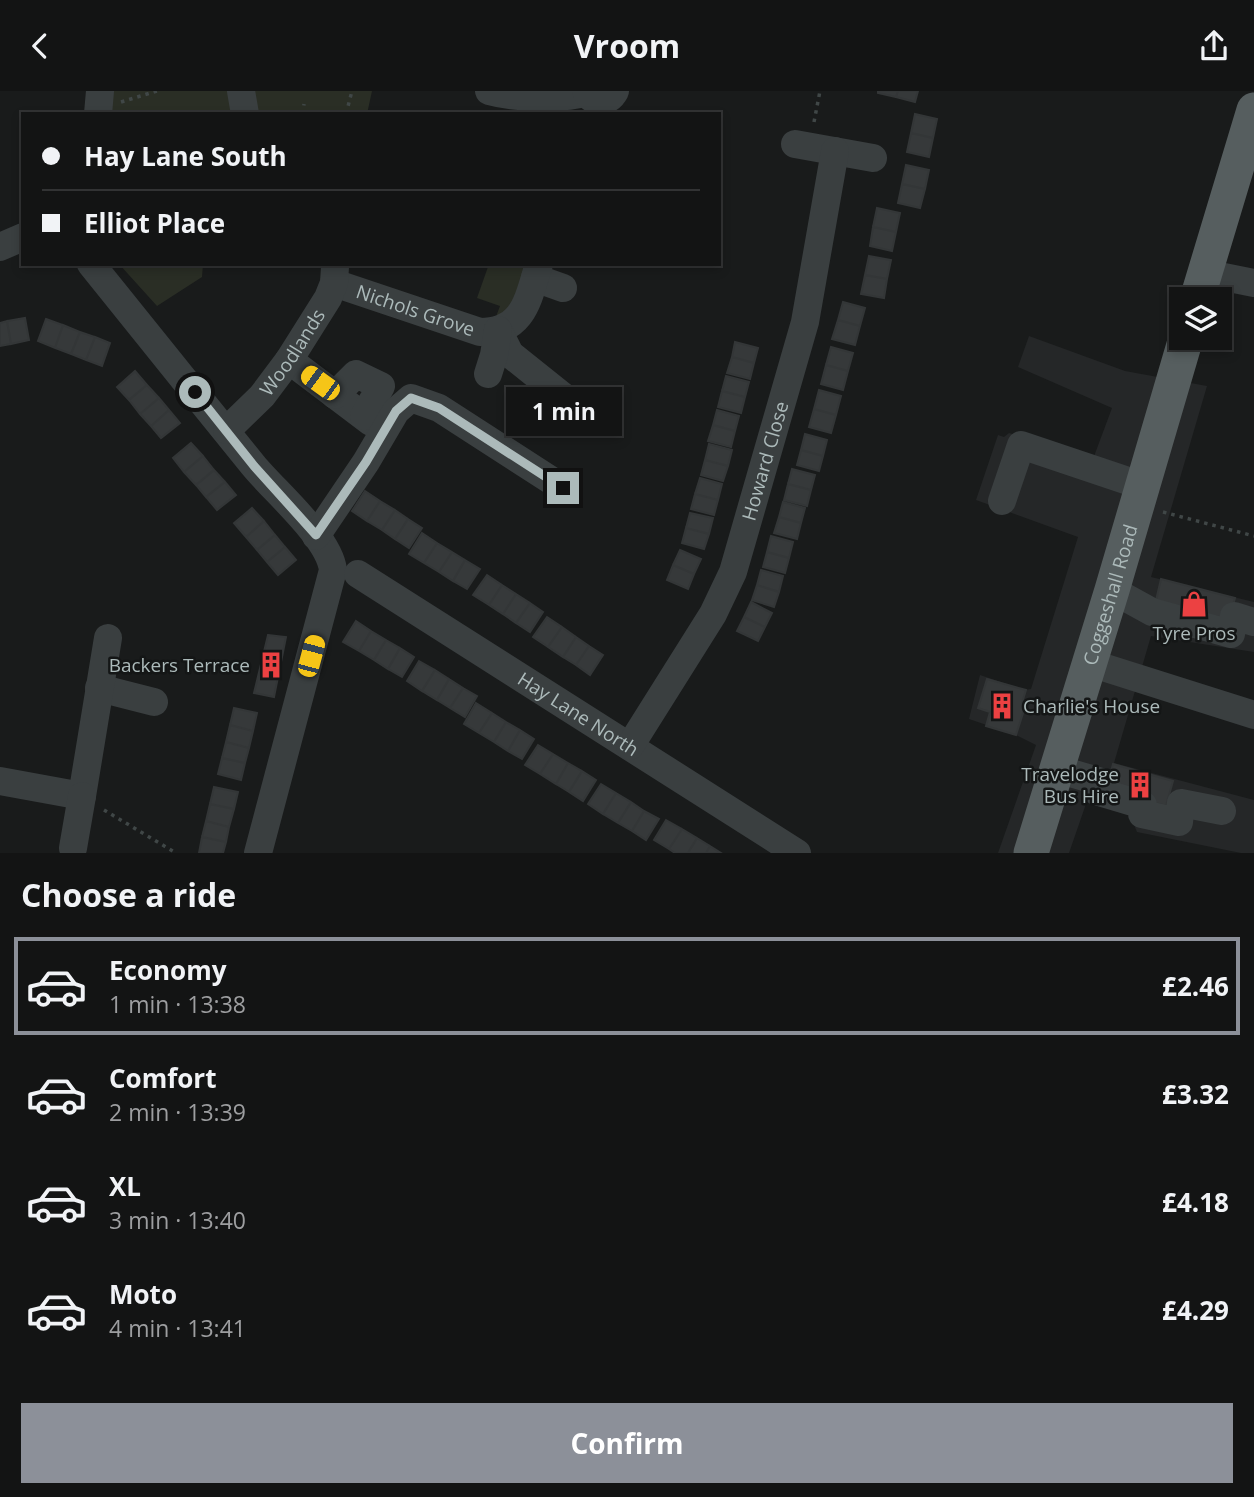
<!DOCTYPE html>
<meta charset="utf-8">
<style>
body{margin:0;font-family:"Open Sans",sans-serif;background:#1c1d1d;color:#f1f3f6;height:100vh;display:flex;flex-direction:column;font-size:26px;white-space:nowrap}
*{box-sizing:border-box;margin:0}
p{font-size:23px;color:#9d9ea0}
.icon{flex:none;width:38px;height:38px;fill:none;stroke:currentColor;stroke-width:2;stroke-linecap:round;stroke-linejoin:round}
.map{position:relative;height:762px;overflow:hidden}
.details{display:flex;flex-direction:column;background:#131414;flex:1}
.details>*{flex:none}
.hud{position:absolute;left:21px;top:21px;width:700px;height:154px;border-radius:0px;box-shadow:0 4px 10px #0003,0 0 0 2px #323334;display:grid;align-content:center;height:154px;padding:0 21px;background:#131414}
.buttons{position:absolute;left:1169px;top:196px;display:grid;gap:14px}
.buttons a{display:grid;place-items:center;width:63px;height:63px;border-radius:0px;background:#131414;box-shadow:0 4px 10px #0003,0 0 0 2px #323334;font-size:35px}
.end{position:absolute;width:32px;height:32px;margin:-16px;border:9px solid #acbaba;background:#111;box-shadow:0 0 0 4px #111}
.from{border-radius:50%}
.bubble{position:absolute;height:49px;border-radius:0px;background:#131414;box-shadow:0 4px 10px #0003,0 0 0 2px #323334;font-size:23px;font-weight:700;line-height:49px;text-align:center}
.car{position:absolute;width:21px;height:42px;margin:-21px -10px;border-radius:9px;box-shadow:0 0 5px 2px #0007;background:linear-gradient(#f5c518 24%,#345 0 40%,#f5c518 0 76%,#345 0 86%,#f5c518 0)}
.hud b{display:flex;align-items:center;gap:24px;height:66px;font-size:26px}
.hud b+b{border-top:2px solid #323334}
.hud i{width:18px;height:18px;background:#f1f3f6}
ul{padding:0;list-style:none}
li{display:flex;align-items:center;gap:21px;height:98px;margin:0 14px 10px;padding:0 7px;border:4px solid transparent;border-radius:0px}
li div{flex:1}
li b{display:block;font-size:26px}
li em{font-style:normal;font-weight:700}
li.active{border-color:#8c9099}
li>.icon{width:63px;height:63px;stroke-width:1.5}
h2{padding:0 21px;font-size:32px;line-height:84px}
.primary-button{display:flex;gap:14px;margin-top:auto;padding:14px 21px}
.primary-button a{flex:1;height:80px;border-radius:0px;background:#8c9099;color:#fff;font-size:28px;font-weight:700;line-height:80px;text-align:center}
header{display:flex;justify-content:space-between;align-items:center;height:91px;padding:0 21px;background:#131414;font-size:32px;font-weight:700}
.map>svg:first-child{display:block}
.built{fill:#252728}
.green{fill:#2a2e25}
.building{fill:#36393a;stroke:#333637;stroke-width:2}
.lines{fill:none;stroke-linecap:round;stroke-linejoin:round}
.path{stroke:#404747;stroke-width:3.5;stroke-dasharray:3.5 5;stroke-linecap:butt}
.minor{stroke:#3a3f40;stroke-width:28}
.major{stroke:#565e5f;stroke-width:35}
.route{stroke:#acbaba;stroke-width:9}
.labels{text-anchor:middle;stroke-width:5;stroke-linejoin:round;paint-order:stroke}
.street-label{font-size:19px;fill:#acbaba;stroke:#141616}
.poi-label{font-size:19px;fill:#acbaba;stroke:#141616;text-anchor:end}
</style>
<header><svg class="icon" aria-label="back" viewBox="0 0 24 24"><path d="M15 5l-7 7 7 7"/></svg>Vroom<svg class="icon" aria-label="share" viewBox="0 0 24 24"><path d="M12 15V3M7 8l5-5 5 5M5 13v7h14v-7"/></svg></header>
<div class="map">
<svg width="1254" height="762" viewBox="0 0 1254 762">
<rect width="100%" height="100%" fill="#191b1b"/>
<!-- built -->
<path class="built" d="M1029 245 1125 280 1207 295 1151 486 1254 511V561L1151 545 1114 672 1254 709V762H1241L1137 741 1128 719 1087 710 1069 762H998L1036 654 1016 644 969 628 980 584 1025 599 1031 598 1078 446 976 409 998 344 1004 346 1009 342 1093 368 1112 317 1018 276Z"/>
<!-- green -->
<path class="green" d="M112 0H231L235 18 229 23H112Z
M254 0H372L367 23H258Z
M119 173H203L202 186 157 215Z
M489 173H529L516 216 494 231 500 215 477 207Z"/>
<!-- building -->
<path class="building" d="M878 0H898L896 6 878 2Z
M898 0H918L915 11 896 6Z
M915 23 937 28 933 47 911 42Z
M911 42 933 47 929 66 907 61Z
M906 74 929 79 925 98 902 93Z
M902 93 925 98 920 117 898 112Z
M877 117 900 122 896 141 873 136Z
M873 136 896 141 892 160 870 155Z
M869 165 891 169 887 188 865 184Z
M865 184 887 188 884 207 861 203Z
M843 211 865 217 860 235 838 229Z
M25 227 29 249 11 253 7 230Z
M46 228 63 234 55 257 38 250Z
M838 229 860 235 855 254 832 248Z
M7 230 11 253 0 255V232Z
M63 234 80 241 71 263 55 257Z
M80 241 95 246 86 269 71 263Z
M95 246 110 252 102 275 86 269Z
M735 251 758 257 754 272 732 266Z
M831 256 853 262 848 280 826 274Z
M732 266 754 272 750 288 727 282Z
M826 274 848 280 843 299 821 293Z
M135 280 147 294 129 309 117 296Z
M726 285 749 291 745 306 722 300Z
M147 294 159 307 140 323 129 309Z
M819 299 841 305 836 324 814 318Z
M722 300 745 306 741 322 718 316Z
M159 307 169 319 151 335 140 323Z
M814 318 836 324 831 342 809 336Z
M169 319 180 332 161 347 151 335Z
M717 319 739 325 735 340 713 334Z
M713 334 735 340 731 356 708 350Z
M805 343 827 349 823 365 801 359Z
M191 352 203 365 184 381 173 367Z
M709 353 732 359 728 375 705 369Z
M801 359 823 365 819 380 797 374Z
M203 365 214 379 196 394 184 381Z
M705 369 728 375 723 390 701 384Z
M792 378 815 384 811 399 788 393Z
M214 379 225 391 206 406 196 394Z
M700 387 722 393 718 409 695 403Z
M225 391 236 404 217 419 206 406Z
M788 393 811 399 807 415 784 409Z
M365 400 380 410 367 430 352 420Z
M695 403 718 409 714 424 691 418Z
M380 410 395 419 382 439 367 430Z
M783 411 805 417 801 432 779 426Z
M252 417 264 430 246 446 234 432Z
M395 419 408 428 395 448 382 439Z
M690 422 713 427 709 443 686 437Z
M779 426 801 432 797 448 774 442Z
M408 428 422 437 409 457 395 448Z
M264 430 275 444 257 459 246 446Z
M686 437 709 443 704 458 682 452Z
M422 442 437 452 424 472 409 463Z
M275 444 285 456 267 471 257 459Z
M771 445 793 451 789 467 767 461Z
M437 452 452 461 439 481 424 472Z
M285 456 296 469 278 484 267 471Z
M680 459 701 468 694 483 673 474Z
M452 461 465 469 453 490 439 481Z
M767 461 789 467 785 482 763 476Z
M465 469 480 478 467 498 453 490Z
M673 474 694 483 688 498 667 489Z
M761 479 783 485 779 501 757 494Z
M487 484 502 494 489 514 473 504Z
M1161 488 1235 507 1227 536 1154 518Z
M502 494 516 503 503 523 489 514Z
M757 494 779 501 774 516 752 509Z
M516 503 530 512 516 532 503 523Z
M751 511 772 522 765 536 744 526Z
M530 512 543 521 530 541 516 532Z
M547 526 562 536 548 556 533 546Z
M744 526 765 536 758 550 737 540Z
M356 530 371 540 359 560 343 551Z
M562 536 576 546 563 566 548 556Z
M371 540 386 549 374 569 359 560Z
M268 544 286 546 274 606 254 602Z
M576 546 589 555 576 574 563 566Z
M386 549 400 557 388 578 374 569Z
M589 555 603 564 590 584 576 574Z
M400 557 414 566 402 586 388 578Z
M419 570 435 579 422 600 407 590Z
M435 579 449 588 437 609 422 600Z
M449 588 463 597 450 617 437 609Z
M987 588 1026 599 1022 612 1026 613 1016 644 986 635 990 621 978 617Z
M463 597 477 605 465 626 450 617Z
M476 612 492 622 479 642 464 633Z
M234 617 257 622 253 640 230 634Z
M492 622 506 631 494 651 479 642Z
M506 631 520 639 508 660 494 651Z
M230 634 253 640 249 657 226 651Z
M520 639 534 648 522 668 508 660Z
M226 651 249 657 245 672 222 667Z
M538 654 553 663 540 683 525 674Z
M553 663 568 672 556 693 540 683Z
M222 667 245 672 241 689 218 683Z
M568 672 582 680 569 701 556 693Z
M1113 673 1173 690 1166 715 1106 699Z
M582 680 596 689 583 710 569 701Z
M601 693 616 702 603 723 588 713Z
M214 696 238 701 234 718 210 713Z
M616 702 631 711 618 732 603 723Z
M631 711 644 720 632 740 618 732Z
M210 713 234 718 229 736 206 730Z
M644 720 659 728 646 749 632 740Z
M666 729 682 738 669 758 654 749Z
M206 730 229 736 226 751 202 746Z
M682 738 697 747 688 762H675L669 758Z
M202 746 226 751 223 762H199Z
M697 747 710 755 706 762H688Z
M710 755 721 762H706Z"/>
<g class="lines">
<!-- path -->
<path class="path" d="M121 11 157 0
M303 23 304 13
M346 23 352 0
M814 31 820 0
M1163 421 1254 445
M104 719 176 762"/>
<!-- minor -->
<g class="minor">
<path d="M241 0 245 23"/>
<path d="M489 0C514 7 563 9 587 1"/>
<path d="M586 0C593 14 608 13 615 0"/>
<path d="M98 23 100 0"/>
<path d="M795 53 873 67"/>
<path d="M0 156 23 146"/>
<path d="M91 173C145 241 199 307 253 374 275 401 329 446 333 479L258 762"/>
<path d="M1204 182 1254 192"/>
<path d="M535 187 563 197"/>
<path id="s1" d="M334 192 480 241C524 241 528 208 539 173"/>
<path d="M498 239 510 263 570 311"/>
<path d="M289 269 371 331"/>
<path d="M488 283 494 264 498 239"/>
<path d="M335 304 356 283 381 295 364 325"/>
<path id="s2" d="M227 339 262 305 289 269 328 207 334 192 335 176"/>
<path d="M1002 410 1021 354 1143 395"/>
<path d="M316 445 366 371 396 320 411 307 439 317 563 397"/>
<path id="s3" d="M358 483 797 762"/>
<path d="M1112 499 1152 521 1231 543 1234 525 1254 531"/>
<path d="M1090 572 1254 624"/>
<path d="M99 597 154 611"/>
<path id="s4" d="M630 655 713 523 733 481 805 231 835 60"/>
<path d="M1057 678 1098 690 1096 700 1143 714 1142 723 1179 731 1181 712 1222 720"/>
<path d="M0 690 82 705 108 547"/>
<path d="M73 757 82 705"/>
</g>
<!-- major -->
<g class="major">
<path d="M1197 208 1254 19"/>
<path id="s5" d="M1031 762 1112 499 1186 247"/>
</g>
</g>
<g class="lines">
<!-- route -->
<path class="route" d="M195 301 254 375 316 444 366 371 396 320 411 307 439 317 563 397"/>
</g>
<!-- icons -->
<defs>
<g id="shop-bare" transform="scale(2.1)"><path d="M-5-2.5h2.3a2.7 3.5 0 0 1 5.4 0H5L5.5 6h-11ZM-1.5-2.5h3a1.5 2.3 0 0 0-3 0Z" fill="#ec4142" stroke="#141616" stroke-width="2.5" paint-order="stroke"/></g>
<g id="building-bare" transform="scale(2.1)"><path d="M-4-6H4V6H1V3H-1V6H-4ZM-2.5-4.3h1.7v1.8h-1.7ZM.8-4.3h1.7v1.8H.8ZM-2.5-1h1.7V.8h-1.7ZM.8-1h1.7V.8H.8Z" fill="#ec4142" stroke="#141616" stroke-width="2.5" paint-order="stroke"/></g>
</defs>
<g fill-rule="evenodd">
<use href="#shop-bare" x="1194" y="513"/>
<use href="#building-bare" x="271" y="574"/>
<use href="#building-bare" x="1002" y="615"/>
<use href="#building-bare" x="1140" y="694"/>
</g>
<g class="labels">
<!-- street labels -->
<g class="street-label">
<text dy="7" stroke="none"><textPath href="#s1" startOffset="86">Nichols Grove</textPath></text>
<text dy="7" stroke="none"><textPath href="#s2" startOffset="102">Woodlands</textPath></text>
<text dy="7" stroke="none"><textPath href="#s4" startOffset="318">Howard Close</textPath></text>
<text dy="7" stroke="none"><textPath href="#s5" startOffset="270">Coggeshall Road</textPath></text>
<text dy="7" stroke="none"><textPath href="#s3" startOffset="261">Hay Lane North</textPath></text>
</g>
<!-- poi labels -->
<g class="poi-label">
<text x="1194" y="549" text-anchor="middle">Tyre Pros</text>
<text x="250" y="581">Backers Terrace</text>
<text x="1023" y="622" text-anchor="start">Charlie's House</text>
<text x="1119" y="690">Travelodge<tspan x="1119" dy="22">Bus Hire</tspan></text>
</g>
</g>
</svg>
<div class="buttons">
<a><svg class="icon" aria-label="layers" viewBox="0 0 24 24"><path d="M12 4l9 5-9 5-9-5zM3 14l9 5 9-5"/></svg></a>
</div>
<i class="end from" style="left:195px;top:301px"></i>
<i class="end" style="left:563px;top:397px"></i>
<div class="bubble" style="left:506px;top:296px;width:116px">1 min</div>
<i class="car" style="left:320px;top:292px;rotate:306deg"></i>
<i class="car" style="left:311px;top:565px;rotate:15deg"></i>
<div class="hud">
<b><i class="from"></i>Hay Lane South</b>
<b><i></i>Elliot Place</b>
</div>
</div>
<section class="details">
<h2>Choose a ride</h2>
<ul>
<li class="active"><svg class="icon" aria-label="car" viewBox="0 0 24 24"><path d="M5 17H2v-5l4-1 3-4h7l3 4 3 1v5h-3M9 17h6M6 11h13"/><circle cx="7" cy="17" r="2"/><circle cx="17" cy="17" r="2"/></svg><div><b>Economy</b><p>1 min · 13:38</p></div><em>£2.46</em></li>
<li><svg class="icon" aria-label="car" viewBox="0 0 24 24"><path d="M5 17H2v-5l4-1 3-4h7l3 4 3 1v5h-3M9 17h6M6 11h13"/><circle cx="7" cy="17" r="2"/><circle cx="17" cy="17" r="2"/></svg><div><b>Comfort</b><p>2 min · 13:39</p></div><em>£3.32</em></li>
<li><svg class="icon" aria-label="car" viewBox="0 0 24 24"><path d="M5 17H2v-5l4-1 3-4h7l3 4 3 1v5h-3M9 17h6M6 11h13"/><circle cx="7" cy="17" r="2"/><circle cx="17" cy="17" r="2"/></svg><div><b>XL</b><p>3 min · 13:40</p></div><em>£4.18</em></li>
<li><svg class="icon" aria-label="car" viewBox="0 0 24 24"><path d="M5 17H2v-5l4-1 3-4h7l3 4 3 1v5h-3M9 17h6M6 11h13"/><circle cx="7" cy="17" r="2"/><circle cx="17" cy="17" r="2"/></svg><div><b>Moto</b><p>4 min · 13:41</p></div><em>£4.29</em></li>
</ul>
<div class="primary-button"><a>Confirm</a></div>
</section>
